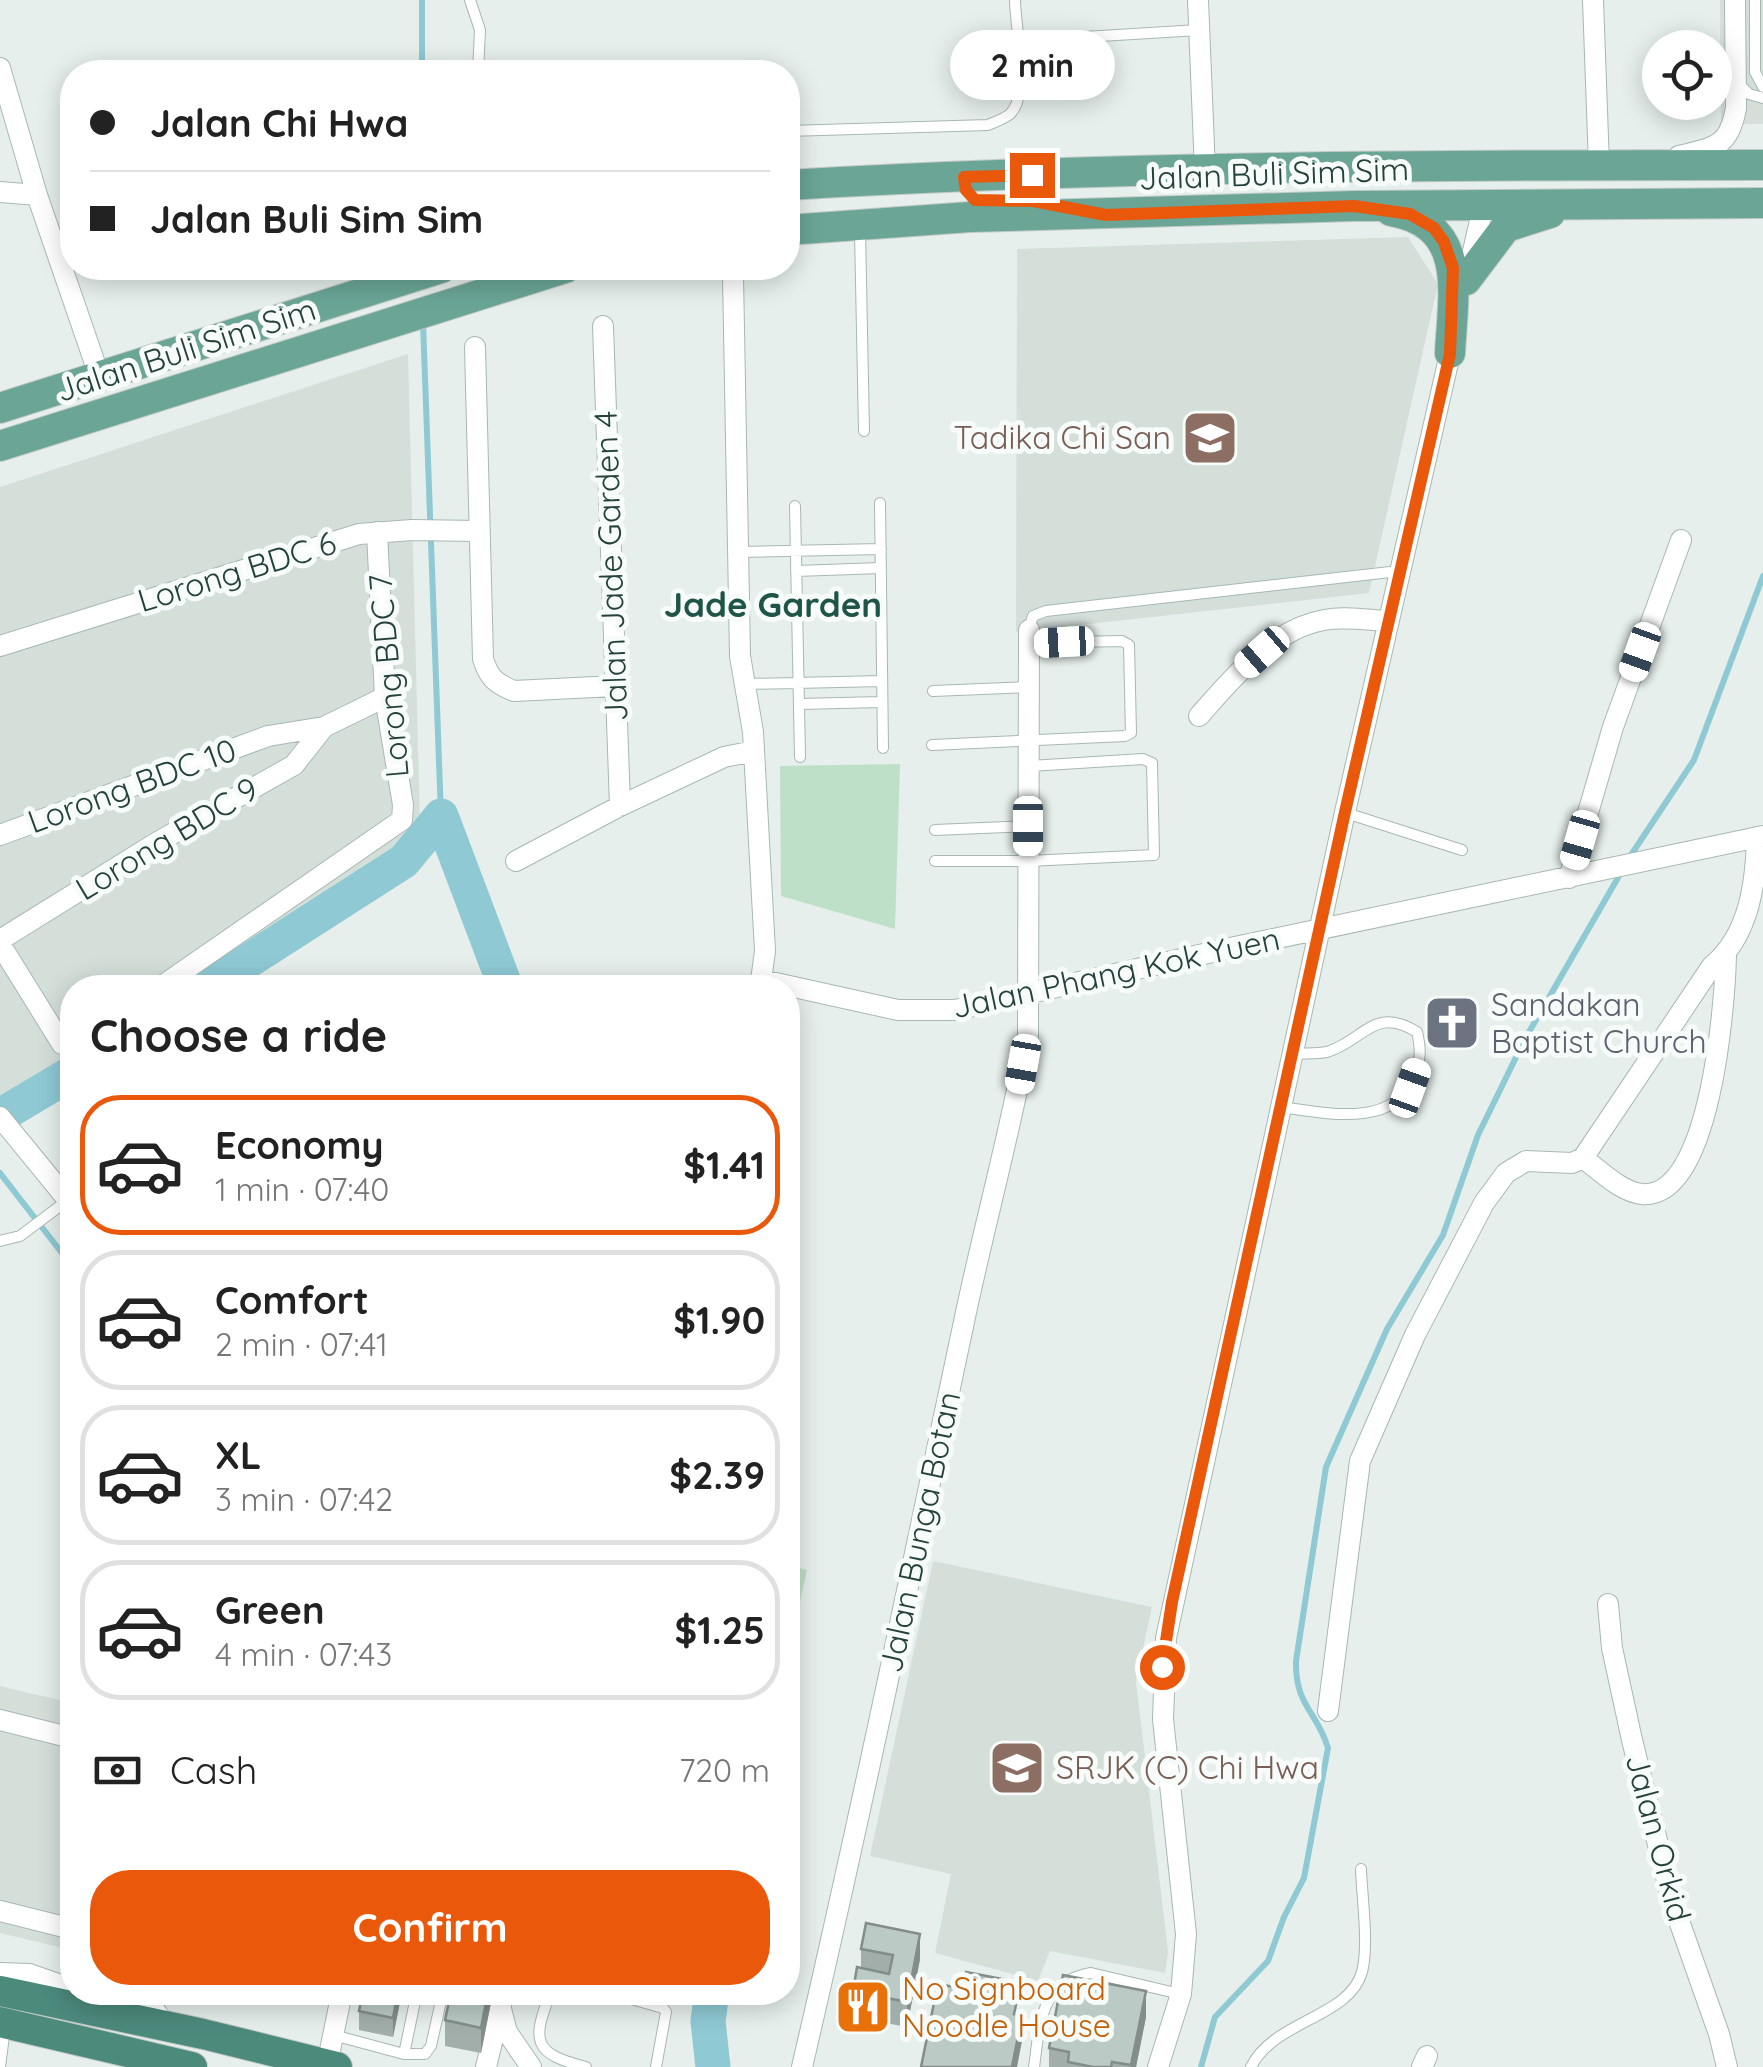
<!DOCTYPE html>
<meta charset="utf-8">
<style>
body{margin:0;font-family:Quicksand,sans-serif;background:#f2f2f2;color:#222;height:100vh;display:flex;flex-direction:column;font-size:38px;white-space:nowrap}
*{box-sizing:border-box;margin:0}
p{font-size:32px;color:#767676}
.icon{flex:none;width:55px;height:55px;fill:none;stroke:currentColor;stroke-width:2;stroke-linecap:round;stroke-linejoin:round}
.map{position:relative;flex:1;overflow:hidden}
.details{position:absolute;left:60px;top:975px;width:740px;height:1030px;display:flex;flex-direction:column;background:#fff;border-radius:40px;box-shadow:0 5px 25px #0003}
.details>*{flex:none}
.banner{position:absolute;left:60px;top:60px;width:740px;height:220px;border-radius:40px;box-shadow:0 5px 25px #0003;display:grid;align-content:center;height:220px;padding:0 30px;background:#fff}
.buttons{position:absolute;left:1642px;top:30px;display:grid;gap:20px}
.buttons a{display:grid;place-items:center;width:90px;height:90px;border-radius:50%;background:#fff;box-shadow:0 5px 25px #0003;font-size:50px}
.end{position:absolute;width:45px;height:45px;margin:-22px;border:12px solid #ea580c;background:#fff;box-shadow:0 0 0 5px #fff}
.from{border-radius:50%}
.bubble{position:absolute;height:70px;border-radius:35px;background:#fff;box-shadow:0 5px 25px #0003;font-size:32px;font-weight:800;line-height:70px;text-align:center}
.car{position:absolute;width:30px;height:60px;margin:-30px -15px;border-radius:12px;box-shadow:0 0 8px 2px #0007;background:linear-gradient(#fff 24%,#345 0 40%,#fff 0 76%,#345 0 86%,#fff 0)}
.banner b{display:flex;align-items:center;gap:35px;height:95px;font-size:38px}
.banner b+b{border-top:2px solid #e0e0e0}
.banner i{width:25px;height:25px;background:#222}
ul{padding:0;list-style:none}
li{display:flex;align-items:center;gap:30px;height:140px;margin:0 20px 15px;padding:0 10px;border:5px solid #e0e0e0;border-radius:40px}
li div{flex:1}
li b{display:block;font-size:38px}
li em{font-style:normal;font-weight:800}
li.active{border-color:#ea580c}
li>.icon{width:90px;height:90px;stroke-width:1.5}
h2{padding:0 30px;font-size:45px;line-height:120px}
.pay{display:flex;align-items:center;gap:25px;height:110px;padding:0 30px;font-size:38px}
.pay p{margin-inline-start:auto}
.cta{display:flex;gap:20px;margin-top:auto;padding:20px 30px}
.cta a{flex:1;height:115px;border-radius:40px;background:#ea580c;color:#fff;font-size:40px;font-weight:800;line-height:115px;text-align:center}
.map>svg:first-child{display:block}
.built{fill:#d4dfda}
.green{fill:#bfe0c8}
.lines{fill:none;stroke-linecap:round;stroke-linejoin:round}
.stream{stroke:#8ec9d4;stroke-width:6}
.river{stroke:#8ec9d4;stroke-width:35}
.service-casing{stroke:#a8b8b2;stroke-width:12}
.minor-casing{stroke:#a8b8b2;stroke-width:22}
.primary-casing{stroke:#c2cac8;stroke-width:32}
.trunk-casing{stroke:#c2cac8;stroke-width:32}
.service{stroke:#fff;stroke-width:10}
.minor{stroke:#fff;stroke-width:20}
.primary{stroke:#6aa596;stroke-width:30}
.trunk{stroke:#4c8a7c;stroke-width:30}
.wall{fill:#a1aea9}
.shaded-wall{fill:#838d89}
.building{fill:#bbcac4;stroke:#838d89;stroke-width:2.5}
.route{stroke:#ea580c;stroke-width:12}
.labels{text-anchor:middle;stroke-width:10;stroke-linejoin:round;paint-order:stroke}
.street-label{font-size:32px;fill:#24423a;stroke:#f7fbf9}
.education-label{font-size:32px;fill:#785e54;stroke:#f7fbf9;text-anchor:end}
.worship-label{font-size:32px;fill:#5b616d;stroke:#f7fbf9;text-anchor:start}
.food-label{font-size:32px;fill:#c56008;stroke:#f7fbf9;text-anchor:start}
.neighbourhood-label{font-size:35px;font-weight:bold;fill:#1f5548;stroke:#f7fbf9}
</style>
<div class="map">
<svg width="1763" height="2067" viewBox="0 0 1763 2067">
<rect width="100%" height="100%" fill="#e6efeb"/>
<!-- built -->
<path class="built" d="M1720 0H1763V124H1721Z
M1408 237 1438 284 1369 593 1016 632 1017 249Z
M408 354 420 825 398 855 182 987 72 988V1055L0 1099V487Z
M933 1561 1152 1607 1136 1681 1168 1952 1165 1973 1050 1951 1038 1981 935 1953 951 1874 870 1856Z
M0 1686 72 1703V1950L0 1933Z"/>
<!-- green -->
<path class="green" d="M900 764 895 929 781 896 780 766Z
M788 1565 807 1570 789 1651H788Z"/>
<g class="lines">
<!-- stream -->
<path class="stream" d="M422 0V72
M423 323 441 816
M1629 858 1694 760 1763 576
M0 1173 72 1266
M1201 2067 1215 2017 1268 1961 1284 1917 1304 1878 1328 1748C1317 1711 1295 1706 1296 1661L1326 1467 1387 1329 1443 1235 1478 1135 1525 1039 1623 869"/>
<!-- river -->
<path class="river" d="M441 816 506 988
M206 988 404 861 441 816
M0 1116 72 1073
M712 1992 708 2021 713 2067"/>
<!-- service casing -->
<g class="service-casing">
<path id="service" d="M470 0 480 30 478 72
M1755 0V72L1763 87
M1018 41 1199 30
M1739 84 1749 94 1763 98
M788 131 988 125C995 122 1004 119 1010 114 1031 93 1015 28 1015 0
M860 231 864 431
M880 503 883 748
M795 506 800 757
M738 552 881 549
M796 571 881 568
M1029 629 1033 616 1046 611 1399 571
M745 684 882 681
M933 691 1028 687
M799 704 882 702
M932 745 1125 736 1131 733 1129 645 1122 641 1029 643
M1346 813 1462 850
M935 830 1028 826
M935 861H1028L1154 855 1152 763 1143 759 1030 766
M1281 1107C1324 1113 1395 1129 1414 1077 1421 1060 1421 1049 1417 1032 1374 1005 1364 1041 1327 1052 1316 1054 1304 1053 1293 1054
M0 1241 20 1236 68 1200
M551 1992C531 2041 533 2054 586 2067
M607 1992 663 2008 666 2012 656 2067
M333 2035 404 2054H425L431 2046 443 1992
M404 2054 417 1992
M0 2067 5 2028
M1034 2067C1040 2025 1039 1982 1091 1973L1180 1994
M1251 2067C1274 2020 1349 2018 1362 1972 1369 1945 1362 1898 1361 1869"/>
</g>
<!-- minor casing -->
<g class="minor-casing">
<path id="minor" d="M1198 0 1205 171
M1593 0 1599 165
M0 68 37 195 100 378
M1679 156C1714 147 1729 148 1736 108L1735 0
M0 192 37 195
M1469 269 1484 203
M733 275 740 656 753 732 765 951 760 988
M603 326 620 806
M475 347 483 659C489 678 496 684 514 691L615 686
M0 646 359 534 412 530 479 531
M1199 716C1232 679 1272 629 1324 620 1344 616 1367 620 1388 621
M0 835 268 736 324 727 385 697
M516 861 620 806 724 757 754 751
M1569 878 1613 727 1681 540
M0 940 156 843 294 765 324 727
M0 944 62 1044 72 1046
M762 980 898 1010H955L1235 947 1763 836
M159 988 402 820 403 805 385 697 377 532
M0 1117 72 1205
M1583 1158 1712 966C1749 936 1756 883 1757 837
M1583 1158C1599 1170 1621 1192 1642 1194 1711 1200 1725 1002 1726 955
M1608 1604 1612 1648 1632 1740 1672 1901 1719 2034 1727 2067
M1328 1711 1360 1461 1415 1335 1484 1203 1506 1173 1526 1161 1572 1163 1583 1158
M0 1720 72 1738
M0 1911 72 1929
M0 1973 29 1974 72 1989
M83 1992 113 1998 157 2013
M501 2009 507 2032 531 2067
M327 2065 342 1992
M486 2067 504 1992
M802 2067C860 1818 912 1567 965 1317 985 1222 1011 1130 1028 1035L1029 630
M1158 2067 1181 1994 1186 1934 1163 1719 1166 1638 1345 812 1453 341
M1422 2067 1427 2056"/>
</g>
<!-- primary casing -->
<g class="primary-casing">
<path id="primary" d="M788 185C1112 166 1438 165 1763 165
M1391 211C1469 225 1453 293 1450 353
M788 230 970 217 1354 206 1763 203
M1466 280 1506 227 1550 213
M0 408 441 268
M0 446 565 268"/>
</g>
<!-- trunk casing -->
<g class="trunk-casing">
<path id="trunk" d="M0 1991 203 2034 337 2067
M0 2022 192 2067"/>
</g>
<!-- service -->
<use href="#service" class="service"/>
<!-- minor -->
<use href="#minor" class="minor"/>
<!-- primary -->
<use href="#primary" class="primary"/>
<!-- trunk -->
<use href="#trunk" class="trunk"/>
</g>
<!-- wall -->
<path class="wall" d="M861 1949 920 1959 907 2027 853 2017V1991L861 1968Z
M402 1992 393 2037 359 2030V2011Z
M493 1992 481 2053 445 2046V2020Z
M1146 2017 1136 2067H1049V2048Z"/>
<!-- shaded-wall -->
<path class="shaded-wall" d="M920 1934V1959L907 2027V2002Z
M1146 1991V2017L1136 2067H1131Z
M398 1992H402L393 2037V2018Z
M488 1992H493L481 2053V2028Z
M1022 2016V2041L1017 2067H1012Z"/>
<!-- building -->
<path class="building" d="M866 1923 920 1934 907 2002 853 1991 857 1967 889 1974 893 1955 861 1949Z
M966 1972 1002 1979 998 1996 1017 2000 1014 2014 1022 2016 1012 2067H921L935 1998 941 1999 944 1985 963 1989Z
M1063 1975 1146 1991 1131 2065 1112 2062 1111 2067H1093L1068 2062 1069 2052 1049 2048Z
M363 1992H398L393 2018 359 2011Z
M451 1992H488L481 2028 445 2020Z"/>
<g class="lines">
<!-- route -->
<path class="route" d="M1032 175 964 177 966 190 975 200 1033 201 1106 215 1354 206 1410 214 1434 228 1444 242 1453 268 1450 354 1345 812 1172 1602 1162 1667"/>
</g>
<!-- icons -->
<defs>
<g id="school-square" transform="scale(2.875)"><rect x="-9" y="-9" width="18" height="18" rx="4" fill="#8d6e63" stroke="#f7fbf9"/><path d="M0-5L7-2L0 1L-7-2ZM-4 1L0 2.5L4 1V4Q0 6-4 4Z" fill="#fff"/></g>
<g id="church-square" transform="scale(2.875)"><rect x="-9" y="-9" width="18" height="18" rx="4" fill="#6b7280" stroke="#f7fbf9"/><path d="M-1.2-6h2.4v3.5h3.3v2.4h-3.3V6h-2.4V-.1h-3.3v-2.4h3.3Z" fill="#fff"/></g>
<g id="restaurant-square" transform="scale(2.875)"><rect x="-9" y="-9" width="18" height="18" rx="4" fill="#e8710a" stroke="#f7fbf9"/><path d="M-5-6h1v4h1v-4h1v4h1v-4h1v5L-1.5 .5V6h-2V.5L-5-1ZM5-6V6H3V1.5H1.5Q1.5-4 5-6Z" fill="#fff"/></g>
</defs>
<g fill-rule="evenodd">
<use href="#school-square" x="1210" y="438"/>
<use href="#church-square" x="1452" y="1023"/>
<use href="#school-square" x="1017" y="1768"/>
<use href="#restaurant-square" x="863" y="2007"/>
</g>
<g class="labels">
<!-- street labels -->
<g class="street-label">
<text transform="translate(1274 174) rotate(-2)" y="11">Jalan Buli Sim Sim</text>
<text transform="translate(186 350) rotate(-18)" y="11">Jalan Buli Sim Sim</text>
<text transform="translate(611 566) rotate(-92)" y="11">Jalan Jade Garden 4</text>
<text transform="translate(237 572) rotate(-17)" y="11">Lorong BDC 6</text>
<text transform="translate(389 676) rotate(-95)" y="11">Lorong BDC 7</text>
<text transform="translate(132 786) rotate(-20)" y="11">Lorong BDC 10</text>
<text transform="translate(167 839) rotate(-31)" y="11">Lorong BDC 9</text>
<text transform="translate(1116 973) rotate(-12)" y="11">Jalan Phang Kok Yuen</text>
<text transform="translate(920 1532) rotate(-78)" y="11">Jalan Bunga Botan</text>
<text transform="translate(1658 1838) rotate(75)" y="11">Jalan Orkid</text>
</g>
<!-- education labels -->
<g class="education-label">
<text x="1171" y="449">Tadika Chi San</text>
<text x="1056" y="1779" text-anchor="start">SRJK (C) Chi Hwa</text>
</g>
<!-- worship labels -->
<g class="worship-label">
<text x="1491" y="1016">Sandakan<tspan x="1491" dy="37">Baptist Church</tspan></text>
</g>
<!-- food labels -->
<g class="food-label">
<text x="902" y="2000">No Signboard<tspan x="902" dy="37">Noodle House</tspan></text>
</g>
<!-- neighbourhood labels -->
<g class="neighbourhood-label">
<text x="773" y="617">Jade Garden</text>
</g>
</g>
</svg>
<div class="buttons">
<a><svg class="icon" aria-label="locate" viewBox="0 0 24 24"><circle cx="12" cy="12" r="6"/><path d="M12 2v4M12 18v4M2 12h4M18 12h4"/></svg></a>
</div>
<i class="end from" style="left:1162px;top:1667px"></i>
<i class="end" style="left:1032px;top:175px"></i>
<div class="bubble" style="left:950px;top:30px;width:165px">2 min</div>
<i class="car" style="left:1064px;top:642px;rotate:267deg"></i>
<i class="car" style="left:1262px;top:652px;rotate:229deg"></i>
<i class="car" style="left:1640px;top:652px;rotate:200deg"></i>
<i class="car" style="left:1028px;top:826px;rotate:180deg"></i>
<i class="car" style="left:1580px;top:840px;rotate:196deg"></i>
<i class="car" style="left:1023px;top:1064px;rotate:190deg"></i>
<i class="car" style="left:1410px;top:1088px;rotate:20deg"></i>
<div class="banner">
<b><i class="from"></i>Jalan Chi Hwa</b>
<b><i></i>Jalan Buli Sim Sim</b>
</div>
<section class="details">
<h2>Choose a ride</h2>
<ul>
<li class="active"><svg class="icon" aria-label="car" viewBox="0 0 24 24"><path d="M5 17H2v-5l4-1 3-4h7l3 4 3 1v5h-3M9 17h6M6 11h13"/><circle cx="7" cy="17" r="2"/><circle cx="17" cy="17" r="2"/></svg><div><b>Economy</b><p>1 min · 07:40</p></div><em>$1.41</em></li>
<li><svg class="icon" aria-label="car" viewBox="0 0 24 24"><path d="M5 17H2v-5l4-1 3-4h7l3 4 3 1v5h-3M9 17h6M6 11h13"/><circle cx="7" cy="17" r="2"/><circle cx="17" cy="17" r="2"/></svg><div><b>Comfort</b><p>2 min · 07:41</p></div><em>$1.90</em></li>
<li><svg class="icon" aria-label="car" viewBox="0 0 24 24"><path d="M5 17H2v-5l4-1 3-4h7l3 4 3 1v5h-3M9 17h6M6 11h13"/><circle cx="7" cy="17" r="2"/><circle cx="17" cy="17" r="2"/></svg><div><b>XL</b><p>3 min · 07:42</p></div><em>$2.39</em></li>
<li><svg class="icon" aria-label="car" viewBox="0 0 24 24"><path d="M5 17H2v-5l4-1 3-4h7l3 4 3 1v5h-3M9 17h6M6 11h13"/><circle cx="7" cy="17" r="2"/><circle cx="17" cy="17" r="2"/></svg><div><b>Green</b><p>4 min · 07:43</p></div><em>$1.25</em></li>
</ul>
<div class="pay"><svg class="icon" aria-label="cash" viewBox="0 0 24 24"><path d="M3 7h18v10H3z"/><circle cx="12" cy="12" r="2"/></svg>Cash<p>720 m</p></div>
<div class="cta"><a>Confirm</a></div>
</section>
</div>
